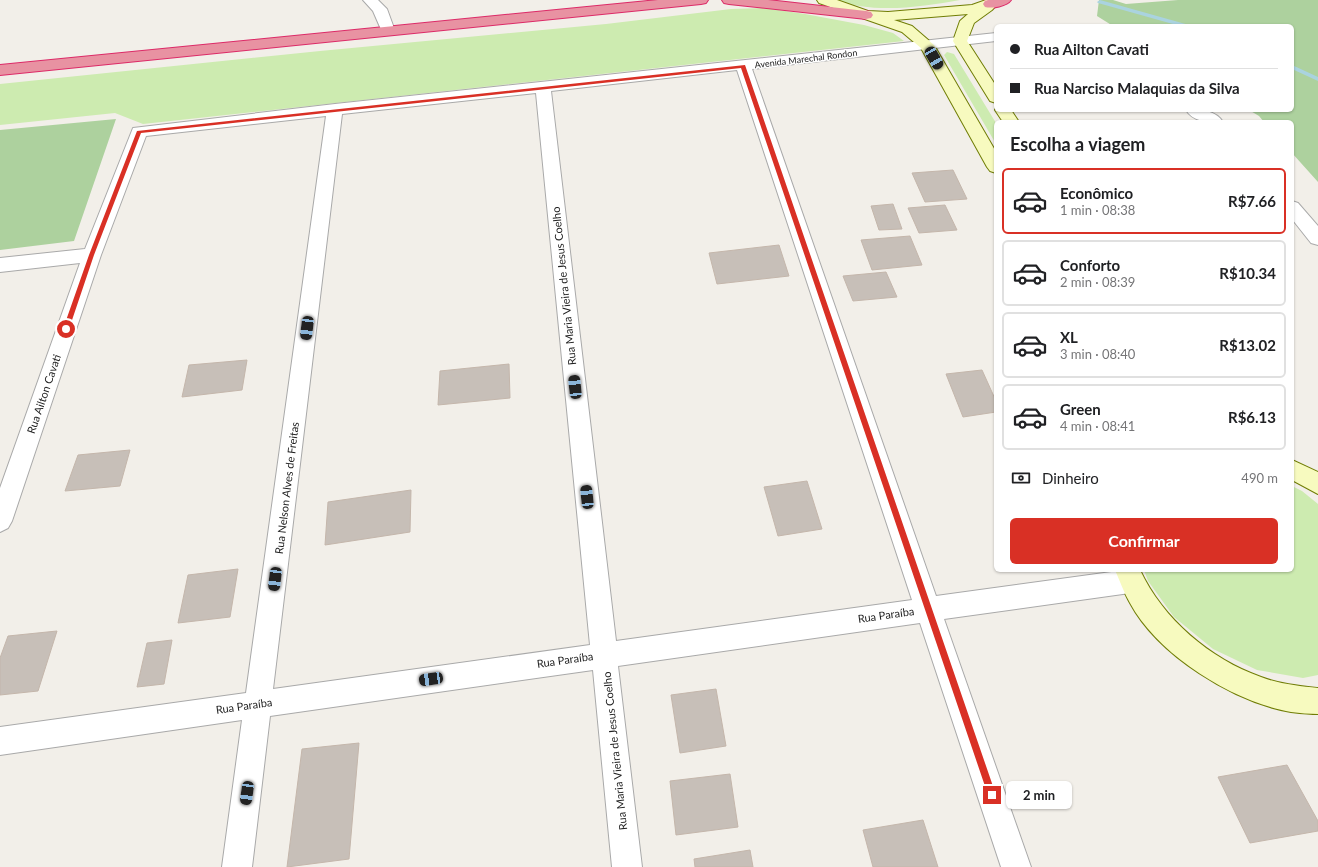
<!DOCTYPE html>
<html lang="pt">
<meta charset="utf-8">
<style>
body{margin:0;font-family:Lato,sans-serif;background:#f2f2f2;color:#202124;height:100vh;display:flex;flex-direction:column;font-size:15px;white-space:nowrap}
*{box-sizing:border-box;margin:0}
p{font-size:13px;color:#757577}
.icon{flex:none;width:22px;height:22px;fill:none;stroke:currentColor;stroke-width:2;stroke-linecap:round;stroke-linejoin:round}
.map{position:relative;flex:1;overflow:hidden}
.sheet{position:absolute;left:994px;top:120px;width:300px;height:452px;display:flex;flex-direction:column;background:#fff;border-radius:6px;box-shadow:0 1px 3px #0004}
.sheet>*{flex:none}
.guide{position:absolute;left:994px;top:24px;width:300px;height:88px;border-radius:6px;box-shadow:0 1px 3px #0004;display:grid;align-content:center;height:88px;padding:0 16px;background:#fff}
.end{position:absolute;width:18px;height:18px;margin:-9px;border:5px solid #d93025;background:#fff;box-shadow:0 0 0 2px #fff}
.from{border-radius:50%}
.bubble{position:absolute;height:28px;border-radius:6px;background:#fff;box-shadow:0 1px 3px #0004;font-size:13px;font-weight:700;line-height:28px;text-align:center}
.car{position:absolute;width:12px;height:24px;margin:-12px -6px;border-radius:5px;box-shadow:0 0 3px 1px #0007;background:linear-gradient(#222 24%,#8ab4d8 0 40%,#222 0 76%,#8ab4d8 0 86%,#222 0)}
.guide b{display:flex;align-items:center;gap:14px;height:38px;font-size:15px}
.guide b+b{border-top:1px solid #e0e0e0}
.guide i{width:10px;height:10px;background:#202124}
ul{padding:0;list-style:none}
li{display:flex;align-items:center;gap:12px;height:66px;margin:0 8px 6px;padding:0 8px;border:2px solid #e0e0e0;border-radius:6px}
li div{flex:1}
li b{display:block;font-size:15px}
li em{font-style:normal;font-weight:700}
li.current{border-color:#d93025}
li>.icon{width:36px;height:36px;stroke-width:1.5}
h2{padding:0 16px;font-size:18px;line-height:48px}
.pay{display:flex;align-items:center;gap:10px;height:44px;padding:0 16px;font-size:15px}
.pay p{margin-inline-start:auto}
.button{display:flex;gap:8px;margin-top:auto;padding:8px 16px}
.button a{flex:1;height:46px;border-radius:6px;background:#d93025;color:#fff;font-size:16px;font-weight:700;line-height:46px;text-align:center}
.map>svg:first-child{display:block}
.grass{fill:#cdebb0}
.forest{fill:#add19e}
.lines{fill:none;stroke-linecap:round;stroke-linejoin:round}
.stream{fill:#aad3df;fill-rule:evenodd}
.building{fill:#c7bfb8;stroke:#c4b6ab}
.street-casing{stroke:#a9a9a9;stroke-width:2}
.secondary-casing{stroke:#707d05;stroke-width:2}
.highway-casing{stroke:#dc2a67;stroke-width:2}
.street{fill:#fff;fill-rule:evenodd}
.secondary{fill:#f7fabf;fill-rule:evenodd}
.highway{fill:#e892a2;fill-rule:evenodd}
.route{fill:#d93025}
.labels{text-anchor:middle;stroke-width:3;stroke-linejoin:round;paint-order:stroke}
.far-street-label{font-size:9px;fill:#222;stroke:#fff}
.street-label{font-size:11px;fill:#222;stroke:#fff}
</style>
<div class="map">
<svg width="1318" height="867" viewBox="0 0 1318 867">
<rect width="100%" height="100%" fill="#f2efe9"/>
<!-- grass -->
<path class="grass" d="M836 0H960C922 7 873 14 836 0Z
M765 8 805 14 864 25 893 33 904 41 143 124 115 113 0 125V84L320 51 606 24 731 9Z
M947 52 954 54 996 123V144L944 55Z
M1292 486 1302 491 1318 504V675L1303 678 1257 670 1213 649 1174 617 1148 581 1144 570H1292Z"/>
<!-- forest -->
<path class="forest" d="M1099 0H1113L1126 4 1178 0H1318V182L1292 153V122H1264L1259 116 1249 110H1292V26H1113L1097 16Z
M116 119 74 241 0 250V130Z"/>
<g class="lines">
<!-- stream -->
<path class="stream" d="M1100 0 1189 25 1190 26H1180L1098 3 1097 2Z
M1292 65 1318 77V81L1292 69Z"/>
</g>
<!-- building -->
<path class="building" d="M953 170 967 199 925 202 912 173Z
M893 204 902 229 879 230 871 206Z
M945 205 957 230 919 233 908 208Z
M910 236 922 265 872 270 861 240Z
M779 245 789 276 717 284 709 253Z
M886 272 897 297 853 301 843 276Z
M247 360 242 390 182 397 189 365Z
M509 364 510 398 438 405 440 371Z
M982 370 996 401V412L963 417 946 374Z
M130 450 120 486 65 491 78 455Z
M807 481 822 529 778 536 764 487Z
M411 490 410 532 325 545 328 502Z
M238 569 230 617 178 623 188 575Z
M57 631 38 691 0 695V658L8 636Z
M172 640 164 684 137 687 147 643Z
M716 689 726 746 680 753 671 695Z
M359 743 349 859 287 867 302 749Z
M1287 765 1318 821V831L1250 843 1218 777Z
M730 774 738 827 676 835 670 781Z
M923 820 938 867H873L863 830Z
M750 850 753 867H695L694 859Z"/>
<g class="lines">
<!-- street casing -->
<g class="street-casing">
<path id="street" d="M363 0H378L387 9 395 31 393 34 388 35 383 34 373 11Z
M996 33V41L752 69 936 596 1126 570H1132L1139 573 1142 581 1139 589 1130 593 944 619 1031 867H1001L920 623 618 666 642 867H612L593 670 270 716 252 867H222L242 720 0 755V727L246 693 326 116 146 136 101 255 12 521 8 528 0 532V488L80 263 0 272V258L85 249 133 128 335 104ZM737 70 912 600 616 641 551 91ZM536 93 590 645 273 689 342 114Z
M1186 110C1199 110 1215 109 1223 122 1210 122 1194 123 1186 110Z
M1292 201 1298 203 1318 226V245L1311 243 1292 219Z"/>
</g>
<!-- secondary casing -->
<g class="secondary-casing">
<path id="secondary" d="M817 0H837L868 11 888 12 972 5 986 0H1001L992 10 974 23 967 41 996 86V103L990 101 953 41 960 21 968 14 894 20 912 26 934 45 996 152V173L990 171 987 167 921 48 902 32 819 3Z
M996 108V110H1011L1019 122H1003L995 110Z
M1292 460 1318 472V494L1292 480Z
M1115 570H1140C1163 619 1210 659 1261 677 1279 684 1299 686 1318 688V714C1309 714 1300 713 1291 712 1233 702 1158 655 1130 603 1124 593 1120 581 1115 570Z"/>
</g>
<!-- highway casing -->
<g class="highway-casing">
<path id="highway" d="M658 0H708L706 3 701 4 0 75V65Z
M722 0H768L866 11 871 12 873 15 871 18 866 19 729 4 724 3Z
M988 0H1011C1007 6 992 9 985 7L983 4 985 1Z"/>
</g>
<!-- street -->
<use href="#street" class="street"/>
<!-- secondary -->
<use href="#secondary" class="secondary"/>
<!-- highway -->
<use href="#highway" class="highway"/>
</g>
<!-- route -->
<path class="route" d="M745 65 996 795 995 798 992 800 989 798 988 795 741 68 141 133 94 255 69 329 66 331 63 329 89 255 137 131Z"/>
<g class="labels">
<!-- far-street labels -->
<g class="far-street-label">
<text transform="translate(806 59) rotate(-7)" y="3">Avenida Marechal Rondon</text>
</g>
<!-- street labels -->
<g class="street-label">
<text transform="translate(564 286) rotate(-96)" y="4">Rua Maria Vieira de Jesus Coelho</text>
<text transform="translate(44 394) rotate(-71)" y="4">Rua Ailton Cavati</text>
<text transform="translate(287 488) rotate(-83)" y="4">Rua Nelson Alves de Freitas</text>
<text transform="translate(886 615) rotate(-8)" y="4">Rua Paraíba</text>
<text transform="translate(565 660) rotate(-8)" y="4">Rua Paraíba</text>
<text transform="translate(244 706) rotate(-8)" y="4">Rua Paraíba</text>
<text transform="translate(615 751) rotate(-96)" y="4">Rua Maria Vieira de Jesus Coelho</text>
</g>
</g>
</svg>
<i class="end from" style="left:66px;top:329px"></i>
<i class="end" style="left:992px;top:795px"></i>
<div class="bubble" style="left:1006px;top:781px;width:66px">2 min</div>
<i class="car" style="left:934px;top:58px;rotate:150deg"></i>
<i class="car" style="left:307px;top:328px;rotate:187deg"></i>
<i class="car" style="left:575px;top:387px;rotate:354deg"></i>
<i class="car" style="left:587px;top:497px;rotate:354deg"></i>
<i class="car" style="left:275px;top:579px;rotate:187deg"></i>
<i class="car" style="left:431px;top:679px;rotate:262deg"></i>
<i class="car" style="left:247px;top:793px;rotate:188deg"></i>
<div class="guide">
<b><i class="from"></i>Rua Ailton Cavati</b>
<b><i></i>Rua Narciso Malaquias da Silva</b>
</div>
<section class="sheet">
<h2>Escolha a viagem</h2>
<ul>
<li class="current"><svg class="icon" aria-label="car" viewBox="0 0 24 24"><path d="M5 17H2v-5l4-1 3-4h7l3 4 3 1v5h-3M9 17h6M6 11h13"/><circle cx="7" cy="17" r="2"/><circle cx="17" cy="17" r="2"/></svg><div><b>Econômico</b><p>1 min · 08:38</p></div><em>R$7.66</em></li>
<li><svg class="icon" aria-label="car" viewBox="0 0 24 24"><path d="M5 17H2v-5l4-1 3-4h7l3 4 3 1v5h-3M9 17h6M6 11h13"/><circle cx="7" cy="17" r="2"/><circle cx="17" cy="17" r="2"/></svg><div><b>Conforto</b><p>2 min · 08:39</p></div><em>R$10.34</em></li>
<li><svg class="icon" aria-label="car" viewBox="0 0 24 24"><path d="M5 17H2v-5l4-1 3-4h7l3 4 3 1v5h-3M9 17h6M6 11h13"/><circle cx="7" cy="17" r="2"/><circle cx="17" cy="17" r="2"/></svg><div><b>XL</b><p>3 min · 08:40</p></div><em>R$13.02</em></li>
<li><svg class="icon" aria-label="car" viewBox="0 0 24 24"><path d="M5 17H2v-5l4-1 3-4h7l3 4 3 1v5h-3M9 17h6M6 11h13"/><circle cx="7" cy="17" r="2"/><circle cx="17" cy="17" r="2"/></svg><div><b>Green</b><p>4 min · 08:41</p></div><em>R$6.13</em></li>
</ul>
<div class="pay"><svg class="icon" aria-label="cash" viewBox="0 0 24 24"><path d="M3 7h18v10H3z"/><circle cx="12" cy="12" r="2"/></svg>Dinheiro<p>490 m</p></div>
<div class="button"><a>Confirmar</a></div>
</section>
</div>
